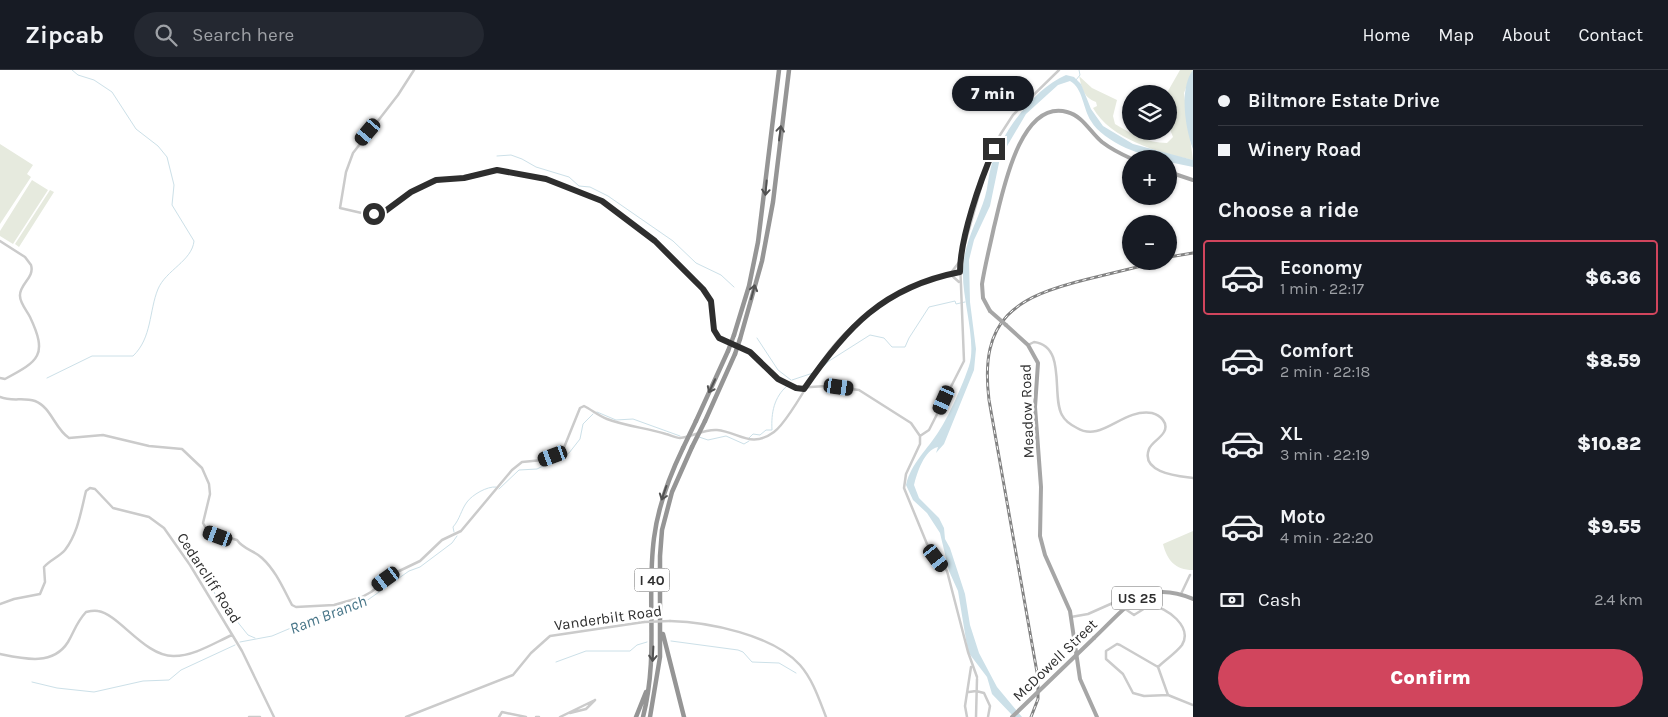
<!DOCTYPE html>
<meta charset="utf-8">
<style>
body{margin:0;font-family:Karla,sans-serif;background:#242831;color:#f1f3f6;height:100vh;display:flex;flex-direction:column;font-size:19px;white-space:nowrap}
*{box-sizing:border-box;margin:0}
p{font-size:16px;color:#9ea1a6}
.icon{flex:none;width:28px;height:28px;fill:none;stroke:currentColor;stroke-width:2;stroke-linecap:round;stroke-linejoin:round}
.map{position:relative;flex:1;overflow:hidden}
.side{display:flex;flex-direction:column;background:#171b24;width:475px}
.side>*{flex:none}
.guide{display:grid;align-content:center;height:110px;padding:0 25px;background:#171b24}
.controls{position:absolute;left:1122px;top:15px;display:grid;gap:10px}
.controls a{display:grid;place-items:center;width:55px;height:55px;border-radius:50%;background:#171b24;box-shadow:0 1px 4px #0004;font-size:25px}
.end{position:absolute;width:22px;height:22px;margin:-11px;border:6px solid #2e2e2e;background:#fff;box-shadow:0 0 0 2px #fff}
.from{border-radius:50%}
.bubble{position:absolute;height:35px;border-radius:18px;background:#171b24;box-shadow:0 1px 4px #0004;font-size:16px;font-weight:800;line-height:35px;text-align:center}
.car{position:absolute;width:15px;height:30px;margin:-15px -8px;border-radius:6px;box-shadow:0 0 4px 1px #0007;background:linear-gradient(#222 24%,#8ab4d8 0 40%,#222 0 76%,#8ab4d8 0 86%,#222 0)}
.guide b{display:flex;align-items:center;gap:18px;height:48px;font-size:19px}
.guide b+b{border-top:1px solid #363941}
.guide i{width:12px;height:12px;background:#f1f3f6}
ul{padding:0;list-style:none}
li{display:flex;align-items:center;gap:15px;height:75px;margin:0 10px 8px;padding:0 15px;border:2px solid transparent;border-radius:5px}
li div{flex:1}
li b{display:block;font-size:19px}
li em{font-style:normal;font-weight:800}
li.current{border-color:#d1455d}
li>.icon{width:45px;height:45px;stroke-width:1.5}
h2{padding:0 25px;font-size:22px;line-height:60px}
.pay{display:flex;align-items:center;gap:12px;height:55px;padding:0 25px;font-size:19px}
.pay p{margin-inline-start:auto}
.button{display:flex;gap:10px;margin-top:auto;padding:10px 25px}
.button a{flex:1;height:58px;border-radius:30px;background:#d1455d;color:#fff;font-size:20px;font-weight:800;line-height:58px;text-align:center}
header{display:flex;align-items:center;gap:30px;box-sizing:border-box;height:70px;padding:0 25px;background:#171b24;border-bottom:1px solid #363941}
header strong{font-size:24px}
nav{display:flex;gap:28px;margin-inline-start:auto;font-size:18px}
.search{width:350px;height:45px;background:#242831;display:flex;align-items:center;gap:12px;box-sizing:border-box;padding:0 18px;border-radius:28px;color:#9ea1a6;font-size:19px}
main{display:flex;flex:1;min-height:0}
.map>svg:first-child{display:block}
.green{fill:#e6eade}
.water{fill:#cce0e8}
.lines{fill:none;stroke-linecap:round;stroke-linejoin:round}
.stream{stroke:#cce0e8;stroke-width:1}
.minor{stroke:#cbcbcb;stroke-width:2.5}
.major{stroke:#a6a6a6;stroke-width:4}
.highway{stroke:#959595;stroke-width:4.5}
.rail-casing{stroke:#838383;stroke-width:3}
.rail{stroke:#fff;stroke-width:1;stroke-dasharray:4;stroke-linecap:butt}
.minor-bridge{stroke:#cbcbcb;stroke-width:2.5}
.major-bridge{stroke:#a6a6a6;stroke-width:4}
.highway-bridge{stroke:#959595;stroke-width:4.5}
.oneway{stroke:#525252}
.route{stroke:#2e2e2e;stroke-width:6}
.labels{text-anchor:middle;stroke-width:5;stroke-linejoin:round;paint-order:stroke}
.shield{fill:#fff;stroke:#6d6d6d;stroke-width:1}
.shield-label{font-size:14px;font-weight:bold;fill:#2e2e2e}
.street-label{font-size:15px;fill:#2e2e2e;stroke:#fff}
.water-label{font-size:16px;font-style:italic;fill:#467487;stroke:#fff}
</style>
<header>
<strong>Zipcab</strong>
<div class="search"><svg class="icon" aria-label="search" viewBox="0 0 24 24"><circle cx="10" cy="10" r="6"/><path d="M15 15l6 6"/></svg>Search here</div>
<nav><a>Home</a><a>Map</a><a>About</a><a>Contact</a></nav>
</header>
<main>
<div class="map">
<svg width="1193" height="647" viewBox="0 0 1193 647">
<rect width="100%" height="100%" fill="#fff"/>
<!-- green -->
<path class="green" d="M1180 0H1193L1184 23 1193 90C1160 83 1110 69 1093 38L1097 36 1096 32C1083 27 1082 18 1079 6L1092 18 1117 30 1113 46 1115 54C1132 64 1147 73 1167 73L1173 67 1169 57 1172 38 1168 21Z
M0 74 33 95 27 104 31 107 0 154Z
M32 110 48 120 13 174 0 166V161Z
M50 120 54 122 19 177 15 174Z
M1193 461V500C1175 500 1167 490 1163 474Z"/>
<!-- water -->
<path class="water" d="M1193 0V79C1185 58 1179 18 1193 0Z
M1066 5 1074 7 1081 14 1091 39 1103 56 1133 74 1193 90V97L1169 92V89C1146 89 1103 72 1091 51 1083 39 1083 18 1070 11L1058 15 1026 44 1000 88 990 136 974 170 969 190 970 232 976 279 974 300 944 374 936 383 938 377C924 380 917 403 914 415L919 428 939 448 944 458 945 469 950 478 965 524 970 555 979 583 997 617 1022 647H1014L992 624 987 607 968 582 958 521 949 501 940 463 927 443 913 430 906 415C911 393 928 379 939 361 949 346 963 314 969 296 977 272 962 229 963 202 963 174 977 153 985 127 988 117 988 107 991 97 1000 65 1034 18 1066 5Z"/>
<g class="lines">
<!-- stream -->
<path class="stream" d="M1076 10 1080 5 1079 0
M497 86 511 85 522 89 536 97 569 107 579 116 590 117 608 126 673 171 696 193 721 205 734 217
M757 268 778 300 791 310
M816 304 829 291 870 265 884 268 892 277H905L909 268 929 237 955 231 956 234 965 232
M47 308 92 286H133C152 268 149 241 158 219 166 200 192 191 194 171L172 135 174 115 167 87 158 76 136 59 112 22 94 10 78 5 72 0
M792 310 813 303
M597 342 616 350 633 349 680 366
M699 367 708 370 726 366 744 374 749 371
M749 368 753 364 760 365 766 360H772C771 343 774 327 787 316
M499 419 519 400 537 399 569 383 580 369 583 354 593 344
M454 462 453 457C460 449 461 440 467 432 472 425 487 416 496 417
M185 472 190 484 201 494 215 524 229 542
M232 545 248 565 255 568
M671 571 738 580 743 582 752 592 779 593 796 603
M240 572 272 566 331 541 362 534 409 501 420 497 452 473 457 466
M556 592 586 581H630L637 575 647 572
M32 612 57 618 94 622 143 611 169 610 181 600 235 575"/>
<!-- minor -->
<path class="minor" d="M414 0 398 25 353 83 346 102 340 138 366 144 384 142 425 114 485 102 509 101 547 109 602 131 655 171 707 225 713 239 714 260 719 268 750 282 779 309 796 318 826 316 859 320 911 353 920 366V374L906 404 904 418 927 474 947 501 968 582 977 607
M0 171 25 187 31 195C35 208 19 214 20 226 20 233 27 241 30 247 48 285 39 291 5 309L0 308
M959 212 950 204 960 191
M1028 275 1034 272C1067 276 1051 326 1062 345 1065 351 1071 355 1077 358 1102 373 1122 338 1152 343 1160 345 1169 353 1164 362 1160 369 1152 372 1149 379 1140 403 1179 406 1193 408
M0 327C12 332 23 327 35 331 51 337 55 359 69 368L103 365 149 376 182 379 202 398 209 414 210 424 203 453 208 462 237 470C244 480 254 480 262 488 276 501 283 518 292 535L296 537 334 535 362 527 371 522 395 503 420 491 442 470 461 461 512 400 522 392 543 390 563 380 580 338 584 336C592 340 599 346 607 349 625 356 647 358 666 364 670 365 676 368 680 368 693 367 703 359 717 360 739 362 751 379 774 362 785 354 809 313 817 299 848 249 902 213 960 202
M920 366 929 360 964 291 960 191 988 93 1000 65 1013 45 1059 0
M1181 524 1190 505
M0 534 14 529 40 524 45 512 44 497C50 490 59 487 65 480 78 463 81 441 86 421L90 418 95 419 113 438 149 447 164 458 190 495 242 581 274 647
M1071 547 1088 544 1115 532 1134 545 1150 535C1167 537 1193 557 1182 575 1176 583 1165 590 1158 597L1168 625 1193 635
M670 551C709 552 773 565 800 595 813 610 819 629 826 647
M0 584C24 589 53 596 68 572 75 560 76 553 86 542 90 541 94 540 98 541 119 544 145 587 174 586 194 586 214 573 232 565
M1158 597 1120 575 1117 574 1106 581V589L1123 604 1133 623 1144 626 1168 625
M969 622 976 621 984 623 990 636 988 647
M570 643 586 639 595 630
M249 647H260
M406 647 513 605 531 583 550 566 644 552
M499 647 502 642 526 647
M536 647H539
M560 647 595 630
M967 647 965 636 971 597
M976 647 977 609"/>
<!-- major -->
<path class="major" d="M1169 102 1193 110
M990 241 983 228 982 214C985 195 990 176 994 157 1002 126 1019 29 1067 42 1083 46 1090 62 1102 72 1111 79 1121 84 1132 89
M1006 255 1028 275 1038 293 1035 337 1041 417 1040 466 1045 485 1070 541 1080 609 1097 647
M1094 568C1127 537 1144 508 1193 529"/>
<!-- highway -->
<path class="highway" d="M734 265 749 216 758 172 779 0
M740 269 762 191 773 132 789 0
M696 351 728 281
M705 351 735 284
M663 564 684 647
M636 647 646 622
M643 647C659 585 646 529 654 468 658 436 669 407 683 378
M650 647 660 587V486L662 460 672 422 692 377"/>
<!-- rail casing -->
<g class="rail-casing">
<path id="rail" d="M1169 187 1193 183
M1031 647 1038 629V608L989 330C979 248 1015 227 1088 209 1113 203 1137 197 1162 191"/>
</g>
<!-- rail -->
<use href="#rail" class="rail"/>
<!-- minor-bridge -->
<path class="minor-bridge" d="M644 552 670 551"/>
<!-- major-bridge -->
<path class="major-bridge" d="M990 241 1006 255
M1012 647 1094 568"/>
<!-- highway-bridge -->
<path class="highway-bridge" d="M728 281 734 265
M735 284 740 269
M692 377 705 351
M683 378 696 351"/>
</g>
<!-- one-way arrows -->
<defs><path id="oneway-shaft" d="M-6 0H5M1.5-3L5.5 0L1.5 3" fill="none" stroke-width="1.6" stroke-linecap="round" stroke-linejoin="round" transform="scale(1.25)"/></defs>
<g class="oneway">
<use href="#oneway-shaft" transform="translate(780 63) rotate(-83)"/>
<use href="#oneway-shaft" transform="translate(766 118) rotate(95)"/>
<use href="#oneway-shaft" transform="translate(753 222) rotate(-75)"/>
<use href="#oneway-shaft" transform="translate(712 316) rotate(115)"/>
<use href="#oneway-shaft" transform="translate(664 423) rotate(109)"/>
<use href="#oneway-shaft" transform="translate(653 584) rotate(93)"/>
</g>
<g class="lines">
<!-- route -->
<path class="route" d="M374 144 384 142 411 122 436 110 464 108 497 100 546 109 602 131 655 171 703 219 711 231 714 260 719 268 750 282 778 309 796 318 804 319C846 258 883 217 960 202 960 168 980 111 994 79"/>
</g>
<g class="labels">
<!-- shield labels -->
<g class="shield">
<rect x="634.5" y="498.5" width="35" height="23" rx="4"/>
<rect x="1112" y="516.5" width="50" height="23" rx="4"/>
</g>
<g class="shield-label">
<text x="652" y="515">I 40</text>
<text x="1137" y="533">US 25</text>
</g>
<!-- street labels -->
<g class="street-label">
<text transform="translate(1027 341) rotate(-92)" y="5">Meadow Road</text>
<text transform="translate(209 508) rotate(57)" y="5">Cedarcliff Road</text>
<text transform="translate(608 548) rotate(-8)" y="5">Vanderbilt Road</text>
<text transform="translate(1055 590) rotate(-44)" y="5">McDowell Street</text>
</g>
<!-- water labels -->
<g class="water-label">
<text transform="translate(328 544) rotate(-21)" y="6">Ram Branch</text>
</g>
</g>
</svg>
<div class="controls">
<a><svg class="icon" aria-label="layers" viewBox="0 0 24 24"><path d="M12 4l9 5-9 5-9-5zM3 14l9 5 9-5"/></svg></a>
<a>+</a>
<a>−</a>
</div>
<i class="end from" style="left:374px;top:144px"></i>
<i class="end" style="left:994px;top:79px"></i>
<div class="bubble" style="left:952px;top:6px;width:82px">7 min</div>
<i class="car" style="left:368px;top:62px;rotate:220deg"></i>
<i class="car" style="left:839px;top:317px;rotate:98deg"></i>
<i class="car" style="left:944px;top:330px;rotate:204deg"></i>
<i class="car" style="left:553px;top:386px;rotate:250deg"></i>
<i class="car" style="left:218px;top:466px;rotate:290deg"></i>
<i class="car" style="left:936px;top:488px;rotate:143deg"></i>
<i class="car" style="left:386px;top:509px;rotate:234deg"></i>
</div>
<section class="side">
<div class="guide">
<b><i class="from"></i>Biltmore Estate Drive</b>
<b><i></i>Winery Road</b>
</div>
<h2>Choose a ride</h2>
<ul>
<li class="current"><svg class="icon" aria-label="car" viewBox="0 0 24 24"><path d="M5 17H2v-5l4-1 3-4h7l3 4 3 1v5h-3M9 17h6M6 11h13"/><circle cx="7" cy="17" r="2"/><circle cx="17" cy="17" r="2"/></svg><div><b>Economy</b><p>1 min · 22:17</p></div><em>$6.36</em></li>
<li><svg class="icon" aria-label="car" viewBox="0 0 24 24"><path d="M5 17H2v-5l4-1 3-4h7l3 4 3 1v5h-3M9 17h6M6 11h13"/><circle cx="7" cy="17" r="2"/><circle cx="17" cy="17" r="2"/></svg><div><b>Comfort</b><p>2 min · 22:18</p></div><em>$8.59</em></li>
<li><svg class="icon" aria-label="car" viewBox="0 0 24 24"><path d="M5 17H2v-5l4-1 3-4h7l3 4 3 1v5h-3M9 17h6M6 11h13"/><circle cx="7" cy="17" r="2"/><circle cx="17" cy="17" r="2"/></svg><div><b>XL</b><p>3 min · 22:19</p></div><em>$10.82</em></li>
<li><svg class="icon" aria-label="car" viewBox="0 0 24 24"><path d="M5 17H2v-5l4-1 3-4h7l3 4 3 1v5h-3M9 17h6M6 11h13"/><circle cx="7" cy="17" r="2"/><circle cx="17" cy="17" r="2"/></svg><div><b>Moto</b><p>4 min · 22:20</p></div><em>$9.55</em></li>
</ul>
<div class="pay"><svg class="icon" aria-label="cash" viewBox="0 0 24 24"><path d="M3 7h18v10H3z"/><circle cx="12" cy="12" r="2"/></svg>Cash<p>2.4 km</p></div>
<div class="button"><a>Confirm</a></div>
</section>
</main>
